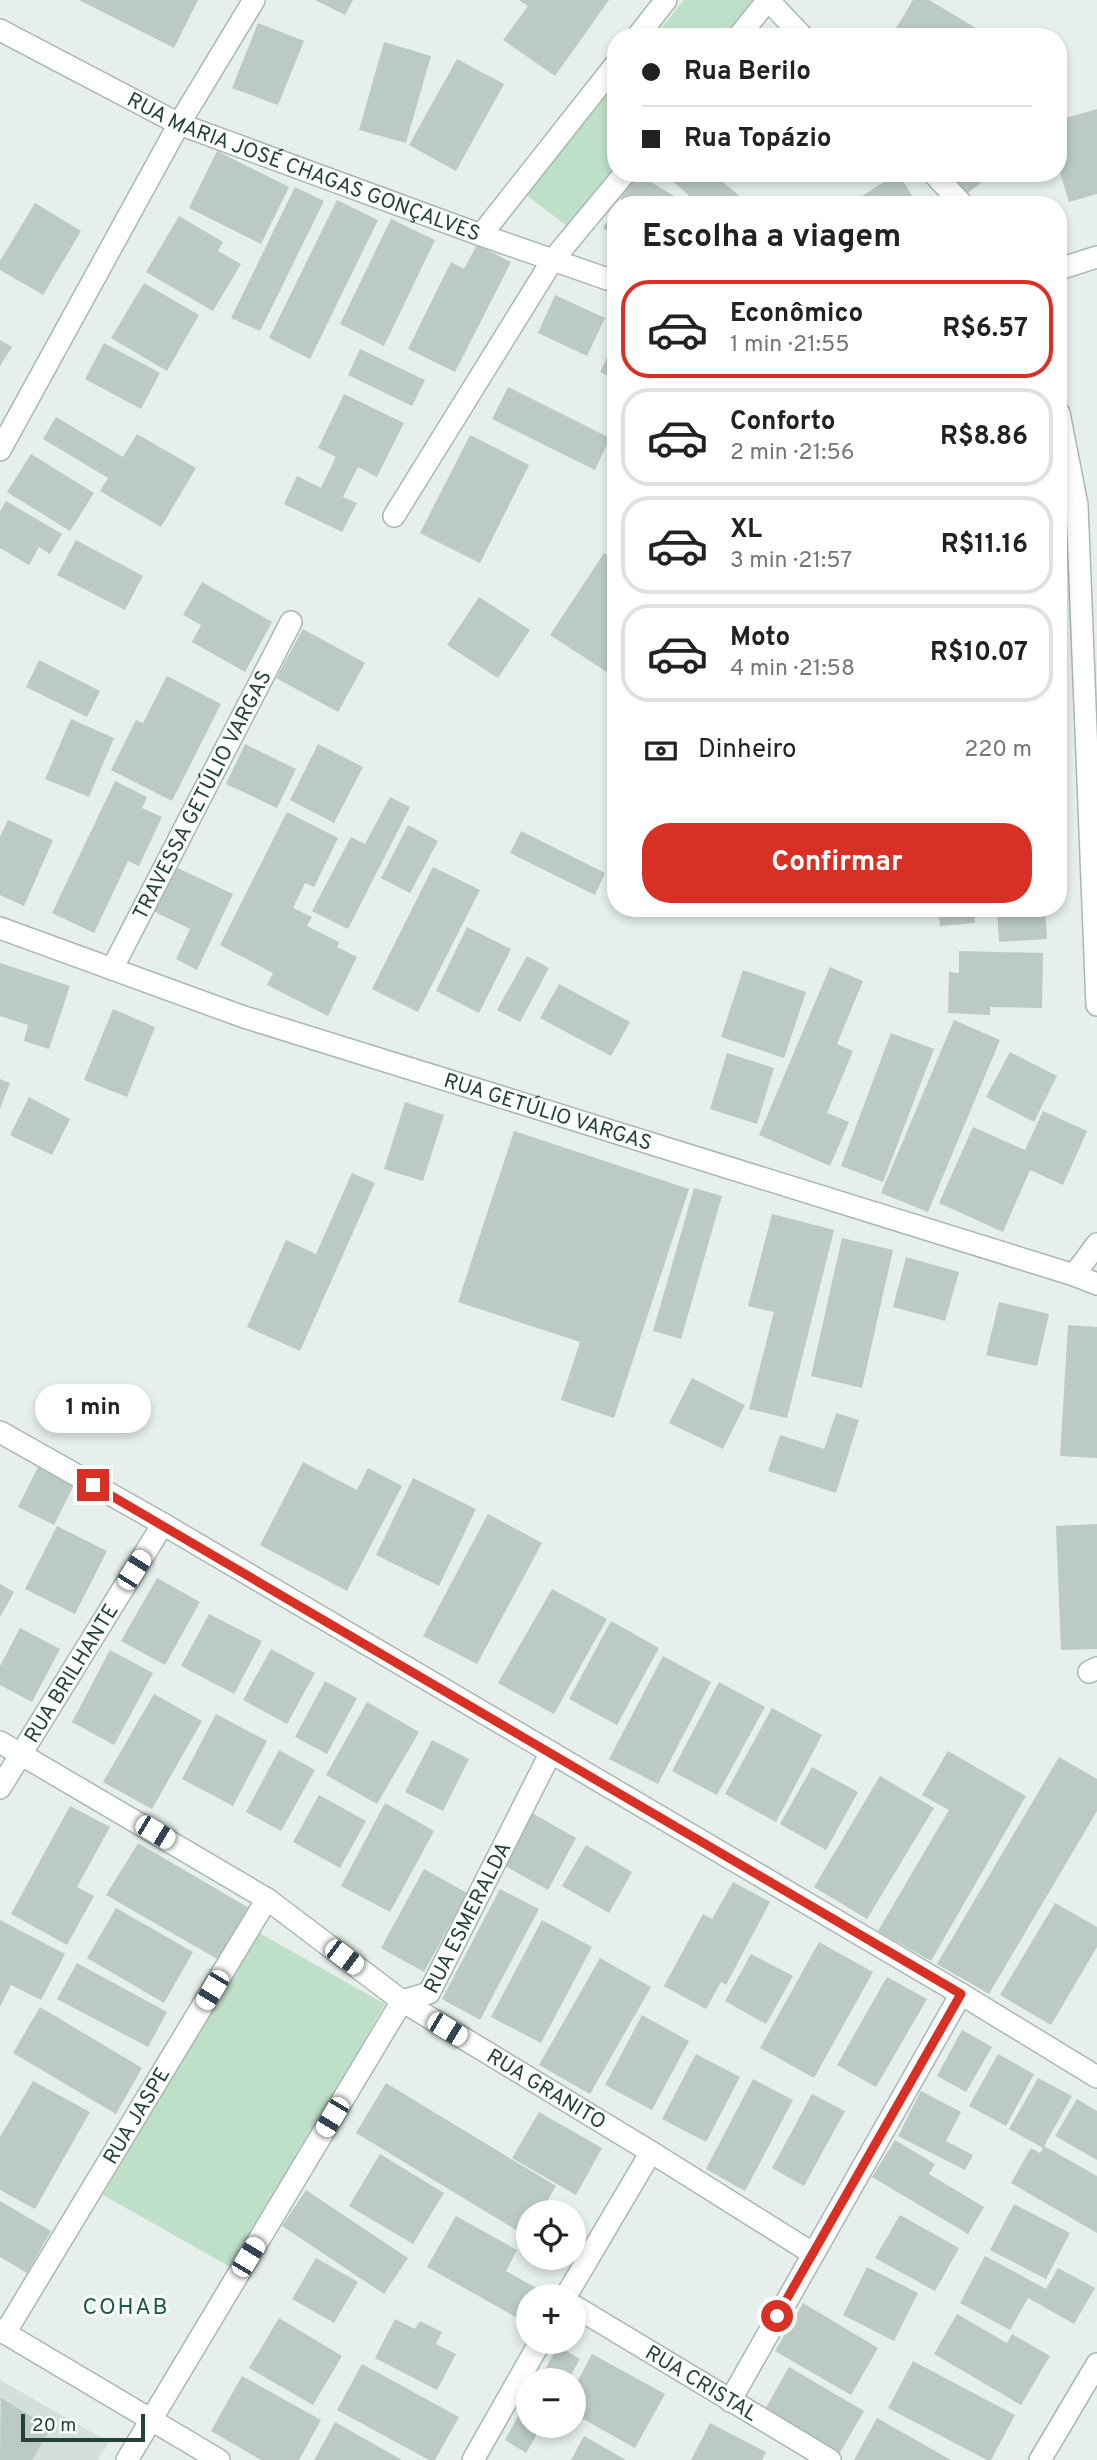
<!DOCTYPE html>
<html lang="pt">
<meta charset="utf-8">
<style>
body{margin:0;font-family:Overpass,sans-serif;background:#f6f6f6;color:#222;height:100vh;display:flex;flex-direction:column;font-size:26px;white-space:nowrap}
*{box-sizing:border-box;margin:0}
p{font-size:23px;color:#767676}
.icon{flex:none;width:38px;height:38px;fill:none;stroke:currentColor;stroke-width:2;stroke-linecap:round;stroke-linejoin:round}
.map{position:relative;flex:1;overflow:hidden}
.details{position:absolute;left:607px;top:196px;width:460px;height:721px;display:flex;flex-direction:column;background:#fff;border-radius:28px;box-shadow:0 4px 10px #0003}
.details>*{flex:none}
.top-card{position:absolute;left:607px;top:28px;width:460px;height:154px;border-radius:28px;box-shadow:0 4px 10px #0003;display:grid;align-content:center;height:154px;padding:0 35px;background:#fff}
.controls{position:absolute;left:516px;top:2200px;display:grid;gap:14px}
.controls a{display:grid;place-items:center;width:70px;height:70px;border-radius:50%;background:#fff;box-shadow:0 4px 10px #0003;font-size:35px}
.scale{position:absolute;left:21px;bottom:18px;width:124px;box-sizing:border-box;padding-left:7px;border:4px solid #24423a;border-top:0;font-size:19px;line-height:24px;white-space:nowrap;color:#24423a;-webkit-text-stroke:5px #f7fbf9;paint-order:stroke}
.end{position:absolute;width:32px;height:32px;margin:-16px;border:9px solid #d93025;background:#fff;box-shadow:0 0 0 4px #fff}
.from{border-radius:50%}
.bubble{position:absolute;height:49px;border-radius:24px;background:#fff;box-shadow:0 4px 10px #0003;font-size:23px;font-weight:700;line-height:49px;text-align:center}
.car{position:absolute;width:21px;height:42px;margin:-21px -10px;border-radius:9px;box-shadow:0 0 5px 2px #0007;background:linear-gradient(#fff 24%,#345 0 40%,#fff 0 76%,#345 0 86%,#fff 0)}
.top-card b{display:flex;align-items:center;gap:24px;height:66px;font-size:26px}
.top-card b+b{border-top:2px solid #e0e0e0}
.top-card i{width:18px;height:18px;background:#222}
ul{padding:0;list-style:none}
li{display:flex;align-items:center;gap:21px;height:98px;margin:0 14px 10px;padding:0 21px;border:4px solid #e0e0e0;border-radius:28px}
li div{flex:1}
li b{display:block;font-size:26px}
li em{font-style:normal;font-weight:700}
li.selected{border-color:#d93025}
li>.icon{width:63px;height:63px;stroke-width:1.5}
h2{padding:0 35px;font-size:32px;line-height:84px}
.pay{display:flex;align-items:center;gap:18px;height:77px;padding:0 35px;font-size:26px}
.pay p{margin-inline-start:auto}
.button{display:flex;gap:14px;margin-top:auto;padding:14px 35px}
.button a{flex:1;height:80px;border-radius:28px;background:#d93025;color:#fff;font-size:28px;font-weight:700;line-height:80px;text-align:center}
.map>svg:first-child{display:block}
.built{fill:#d4dfda}
.green{fill:#bfe0c8}
.building{fill:#bbcac4}
.lines{fill:none;stroke-linecap:round;stroke-linejoin:round}
.service-casing{stroke:#a8b8b2;stroke-width:24}
.minor-casing{stroke:#a8b8b2;stroke-width:24}
.tertiary-casing{stroke:#a8b8b2;stroke-width:24}
.service{stroke:#fff;stroke-width:21}
.minor{stroke:#fff;stroke-width:21}
.tertiary{stroke:#fff;stroke-width:21}
.route{stroke:#d93025;stroke-width:9}
.labels{text-anchor:middle;stroke-width:6;stroke-linejoin:round;paint-order:stroke}
.street-label{font-size:21px;fill:#24423a;stroke:#f7fbf9}
.neighbourhood-label{font-size:23px;letter-spacing:2px;fill:#1f5548;stroke:#f7fbf9}
</style>
<div class="map">
<svg width="1097" height="2460" viewBox="0 0 1097 2460">
<rect width="100%" height="100%" fill="#e6efeb"/>
<!-- built -->
<path class="built" d="M0 2380 109 2442 98 2460H0Z"/>
<!-- green -->
<path class="green" d="M684 0H759L728 37H654Z
M616 84V169L567 226 526 195Z
M254 1930 385 2004 234 2269 103 2195Z"/>
<!-- building -->
<path class="building" d="M79 0H198L174 48Z
M315 0H353L345 15Z
M519 0H609L555 76 503 40 528 6Z
M913 0H929L991 37H899L893 33Z
M258 23 304 41 278 105 232 88Z
M384 42 431 56 406 143 359 130Z
M457 59 504 84 456 171 409 145Z
M1097 109V194L1069 202 1059 169V120Z
M217 151 289 187 261 244 189 208Z
M636 173 681 200 679 205H617Z
M663 173H712L742 198 736 205H700Z
M898 173 918 205H848Z
M951 173H993L967 194Z
M295 187 324 201 260 331 231 318Z
M337 200 378 220 310 359 269 338Z
M35 203 81 231 43 295 0 270V261Z
M616 207V236L603 228Z
M179 216 223 242 218 251 241 264 213 311 146 272Z
M391 219 435 240 384 346 340 324Z
M477 245 511 262 455 372 408 349 451 262 464 269Z
M144 283 199 315 167 371 111 338Z
M555 295 605 318 587 356 538 333Z
M616 338V380L600 372Z
M0 340 12 347 0 366Z
M104 343 160 373 141 409 85 379Z
M360 349 425 380 412 406 348 375Z
M508 387 610 438 595 470 492 419Z
M344 394 404 423 377 477 358 467 343 497 357 503 342 532 284 504 297 476 321 488 336 457 318 448Z
M56 417 123 457 137 434 196 468 161 527 100 491 108 478 43 439Z
M470 435 529 465 480 563 420 533Z
M31 454 94 493 70 531 7 492Z
M6 501 62 534 50 554 39 547 29 565 0 548V511Z
M76 540 143 576 125 610 57 575Z
M604 553 616 561V678L550 635Z
M202 582 272 622 245 672 192 642 201 625 183 615Z
M479 597 530 630 498 678 447 645Z
M303 629 365 663 338 712 276 678Z
M39 660 100 691 87 717 26 687Z
M167 676 221 704 172 801 111 770 136 720 143 723Z
M71 719 114 738 89 797 45 779Z
M245 744 296 769 277 808 226 784Z
M318 744 363 767 334 823 290 800Z
M115 781 147 797 142 808 162 817 139 866 128 861 94 933 52 913Z
M390 797 410 807 348 929 312 911 351 837 365 844Z
M287 812 338 838 314 887 305 883 293 908 312 917 307 926 339 942 337 947 357 957 328 1016 267 985 273 973 220 945Z
M8 820 53 840 24 906 0 895V837Z
M408 825 438 841 410 893 381 878Z
M521 831 605 873 595 895 510 853Z
M171 865 233 894 197 970 176 959 190 929 151 910Z
M433 867 480 890 418 1012 372 989Z
M938 908H974L975 923 940 926Z
M997 908H1045L1047 939 999 942Z
M467 927 511 949 479 1013 436 991Z
M959 951 1043 953 1042 1008 990 1007V1015L948 1013 949 972 959 973Z
M527 956 549 968 520 1022 497 1010Z
M0 963 70 986 49 1049 24 1041 28 1025 0 1016Z
M830 967 863 981 837 1044 853 1051 827 1113 849 1122 830 1166 759 1135Z
M743 970 806 992 784 1058 721 1037Z
M559 984 630 1022 611 1056 540 1018Z
M113 1009 155 1027 127 1097 84 1080Z
M954 1020 1000 1040 928 1212 881 1193Z
M891 1033 934 1049 883 1182 841 1166Z
M1010 1052 1057 1076 1034 1122 986 1097Z
M727 1053 774 1068 757 1124 710 1109Z
M0 1079 10 1083 0 1109Z
M29 1097 70 1119 52 1155 10 1135Z
M405 1102 444 1115 423 1181 384 1169Z
M1043 1111 1087 1131 1063 1185 1030 1170 1003 1232 939 1203 973 1127 1025 1150Z
M514 1131 689 1189 614 1418 561 1400 580 1342 458 1302Z
M352 1173 375 1183 300 1351 247 1327 286 1240 316 1254Z
M694 1188 722 1196 681 1339 653 1331Z
M772 1214 834 1230 787 1418 749 1409 774 1312 748 1306Z
M842 1238 893 1250 862 1388 811 1376Z
M906 1257 959 1272 945 1321 893 1307Z
M999 1302 1049 1314 1037 1366 986 1355Z
M1068 1325 1097 1327V1458L1060 1456Z
M692 1378 745 1405 723 1449 669 1423Z
M836 1413 859 1420 836 1493 768 1471 780 1435 824 1449Z
M303 1462 357 1490 368 1468 402 1486 347 1591 260 1545Z
M38 1467 74 1485 54 1525 18 1507Z
M413 1478 476 1509 439 1586 376 1555Z
M488 1514 542 1543 477 1664 423 1636Z
M1097 1524V1649L1061 1650 1056 1526Z
M57 1526 107 1551 75 1614 25 1589Z
M157 1578 200 1602 165 1665 121 1641Z
M0 1584 14 1592 0 1617Z
M552 1589 607 1619 554 1714 498 1683Z
M209 1614 262 1641 234 1694 181 1666Z
M611 1621 659 1648 617 1725 569 1699Z
M20 1628 60 1649 32 1702 0 1685V1666Z
M271 1649 315 1673 287 1724 243 1700Z
M110 1650 153 1673 114 1745 72 1722Z
M663 1656 711 1682 658 1784 609 1759Z
M325 1681 357 1698 327 1754 295 1737Z
M719 1682 765 1707 717 1795 672 1771Z
M154 1694 202 1721 152 1809 103 1782Z
M367 1702 419 1732 377 1804 326 1775Z
M772 1708 822 1735 776 1822 725 1794Z
M216 1714 267 1741 233 1806 182 1779Z
M432 1740 469 1759 443 1811 405 1792Z
M279 1750 315 1770 281 1831 246 1812Z
M948 1751 1026 1796 931 1961 878 1931 949 1810 922 1795Z
M1059 1757 1097 1779V1811L989 1994 937 1964Z
M812 1767 858 1792 826 1850 780 1824Z
M880 1776 934 1808 867 1919 814 1887Z
M319 1795 366 1821 340 1868 293 1842Z
M385 1803 434 1831 390 1912 341 1886Z
M70 1806 110 1827 77 1887 94 1896 67 1945 11 1914Z
M532 1813 576 1838 548 1890 503 1865Z
M138 1843 249 1908 219 1960 106 1895Z
M586 1845 632 1872 609 1913 562 1886Z
M424 1869 467 1893 424 1972 381 1948Z
M733 1882 770 1902 726 1985 721 1982 706 2009 664 1986 703 1914 712 1919Z
M500 1889 539 1909 480 2020 442 1999Z
M1055 1903 1097 1927V1947L1051 2025 1000 1995Z
M116 1908 193 1952 164 2003 87 1958Z
M0 1920 65 1954 41 2000 11 1985 0 2007Z
M542 1920 592 1947 541 2043 491 2017Z
M819 1942 873 1972 814 2078 760 2048Z
M751 1954 793 1976 766 2024 725 2001Z
M600 1958 651 1987 590 2094 539 2065Z
M77 1963 167 2012 148 2047 57 1999Z
M887 1977 927 1999 876 2087 837 2065Z
M40 2007 142 2068 116 2114 13 2053Z
M642 2015 689 2041 652 2110 605 2085Z
M962 2030 992 2047 966 2092 937 2076Z
M696 2054 740 2077 706 2142 662 2119Z
M998 2054 1034 2074 1006 2126 969 2106Z
M1038 2078 1072 2096 1044 2146 1097 2176V2233L1011 2183 1031 2148 1040 2153 1043 2148 1009 2129Z
M753 2079 793 2100 745 2191 706 2169Z
M33 2081 90 2112 35 2209 0 2190V2137Z
M386 2083 556 2186 541 2212H528V2232L526 2236 356 2133Z
M921 2091 961 2112 946 2141 973 2155 965 2170 898 2136Z
M812 2094 845 2111 804 2186 772 2168Z
M1077 2099 1097 2111V2160L1055 2136Z
M539 2112 602 2148 576 2195 512 2158Z
M895 2140 935 2164 929 2174 984 2207 968 2234 872 2177Z
M380 2154 444 2193 413 2244 349 2206Z
M306 2190 408 2258 384 2294 282 2226Z
M0 2201 51 2231 27 2273 0 2257Z
M1014 2204 1070 2233 1046 2279 990 2250Z
M900 2215 959 2248 935 2291 875 2258Z
M456 2216 517 2250 506 2271 538 2289 534 2296H528V2306L521 2320 427 2267Z
M985 2256 1046 2289 1058 2268 1095 2288 1074 2324 1028 2298 1010 2330 960 2303Z
M316 2258 358 2282 334 2323 292 2299Z
M867 2267 918 2293 894 2341 843 2315Z
M803 2303 878 2348 851 2395 775 2351Z
M957 2314 1007 2343 1012 2334 1050 2356 1021 2405 934 2354Z
M279 2318 342 2356 313 2405 249 2368Z
M395 2319 415 2329 420 2321 442 2332 436 2344 456 2354 437 2390 375 2358Z
M558 2346 580 2359 568 2380H539Z
M592 2354 665 2394 635 2448 574 2414V2388Z
M913 2361 1015 2415 991 2460H987L888 2408Z
M362 2364 459 2417 435 2460H429L337 2410Z
M789 2367 864 2411 839 2454 764 2411Z
M242 2376 321 2420 299 2460H261L211 2431Z
M1 2398 51 2428 32 2460H0Z
M528 2398V2426H542L526 2453 505 2440Z
M877 2418 951 2460H854Z
M335 2422 402 2460H314Z
M710 2423 766 2452 762 2460H691Z
M584 2436 626 2460H571Z"/>
<g class="lines">
<!-- service casing -->
<g class="service-casing">
<g id="service">
<path id="s1" d="M112 969 291 622"/>
</g>
</g>
<!-- minor casing -->
<g class="minor-casing">
<g id="minor">
<path d="M768 0 803 37"/>
<path id="s2" d="M0 30 179 124 481 235 616 282"/>
<path d="M637 37 666 0"/>
<path d="M738 37 768 0"/>
<path d="M933 173 963 205"/>
<path d="M481 235 616 64"/>
<path d="M1059 269 1097 257"/>
<path d="M1059 413 1077 505 1097 1005"/>
<path d="M0 450 179 124 254 0"/>
<path d="M394 516 552 261 625 173"/>
<path id="s3" d="M0 928 244 1017 1074 1275 1097 1284"/>
<path d="M1074 1275 1097 1244"/>
<path d="M0 1432 163 1524 961 1994 1097 2077"/>
<path d="M1089 1672 1097 1668"/>
<path id="s4" d="M0 1742 267 1899 402 2001 651 2152 812 2253"/>
<path id="s5" d="M0 1788 163 1524"/>
<path d="M566 2296 651 2152"/>
<path id="s6" d="M574 2306 830 2460"/>
<path id="s7" d="M5 2333 267 1899"/>
<path d="M730 2401 961 1994"/>
<path id="s8" d="M127 2460 402 2001 429 1993 551 1752"/>
<path d="M473 2460 540 2342"/>
<path d="M1040 2460 1097 2364"/>
</g>
</g>
<!-- tertiary casing -->
<g class="tertiary-casing">
<path id="tertiary" d="M0 2330 219 2460"/>
</g>
<!-- service -->
<use href="#service" class="service"/>
<!-- minor -->
<use href="#minor" class="minor"/>
<!-- tertiary -->
<use href="#tertiary" class="tertiary"/>
</g>
<g class="lines">
<!-- route -->
<path class="route" d="M93 1485 961 1994 777 2316"/>
</g>
<g class="labels">
<!-- street labels -->
<g class="street-label">
<text dy="7" stroke="none"><textPath href="#s2" startOffset="334">RUA MARIA JOSÉ CHAGAS GONÇALVES</textPath></text>
<text dy="7" stroke="none"><textPath href="#s1" startOffset="196">TRAVESSA GETÚLIO VARGAS</textPath></text>
<text dy="7" stroke="none"><textPath href="#s3" startOffset="578">RUA GETÚLIO VARGAS</textPath></text>
<text dy="7" stroke="none"><textPath href="#s5" startOffset="135">RUA BRILHANTE</textPath></text>
<text dy="7" stroke="none"><textPath href="#s8" startOffset="648">RUA ESMERALDA</textPath></text>
<text dy="7" stroke="none"><textPath href="#s4" startOffset="648">RUA GRANITO</textPath></text>
<text dy="7" stroke="none"><textPath href="#s7" startOffset="254">RUA JASPE</textPath></text>
<text dy="7" stroke="none"><textPath href="#s6" startOffset="149">RUA CRISTAL</textPath></text>
</g>
<!-- neighbourhood labels -->
<g class="neighbourhood-label">
<text x="126" y="2314">COHAB</text>
</g>
</g>
</svg>
<div class="controls">
<a><svg class="icon" aria-label="locate" viewBox="0 0 24 24"><circle cx="12" cy="12" r="6"/><path d="M12 2v4M12 18v4M2 12h4M18 12h4"/></svg></a>
<a>+</a>
<a>−</a>
</div>
<div class="scale">20 m</div>
<i class="end from" style="left:777px;top:2316px"></i>
<i class="end" style="left:93px;top:1485px"></i>
<div class="bubble" style="left:35px;top:1384px;width:116px">1 min</div>
<i class="car" style="left:134px;top:1570px;rotate:32deg"></i>
<i class="car" style="left:155px;top:1832px;rotate:121deg"></i>
<i class="car" style="left:344px;top:1957px;rotate:127deg"></i>
<i class="car" style="left:212px;top:1990px;rotate:211deg"></i>
<i class="car" style="left:447px;top:2029px;rotate:121deg"></i>
<i class="car" style="left:332px;top:2117px;rotate:211deg"></i>
<i class="car" style="left:248px;top:2257px;rotate:31deg"></i>
<div class="top-card">
<b><i class="from"></i>Rua Berilo</b>
<b><i></i>Rua Topázio</b>
</div>
<section class="details">
<h2>Escolha a viagem</h2>
<ul>
<li class="selected"><svg class="icon" aria-label="car" viewBox="0 0 24 24"><path d="M5 17H2v-5l4-1 3-4h7l3 4 3 1v5h-3M9 17h6M6 11h13"/><circle cx="7" cy="17" r="2"/><circle cx="17" cy="17" r="2"/></svg><div><b>Econômico</b><p>1 min · 21:55</p></div><em>R$6.57</em></li>
<li><svg class="icon" aria-label="car" viewBox="0 0 24 24"><path d="M5 17H2v-5l4-1 3-4h7l3 4 3 1v5h-3M9 17h6M6 11h13"/><circle cx="7" cy="17" r="2"/><circle cx="17" cy="17" r="2"/></svg><div><b>Conforto</b><p>2 min · 21:56</p></div><em>R$8.86</em></li>
<li><svg class="icon" aria-label="car" viewBox="0 0 24 24"><path d="M5 17H2v-5l4-1 3-4h7l3 4 3 1v5h-3M9 17h6M6 11h13"/><circle cx="7" cy="17" r="2"/><circle cx="17" cy="17" r="2"/></svg><div><b>XL</b><p>3 min · 21:57</p></div><em>R$11.16</em></li>
<li><svg class="icon" aria-label="car" viewBox="0 0 24 24"><path d="M5 17H2v-5l4-1 3-4h7l3 4 3 1v5h-3M9 17h6M6 11h13"/><circle cx="7" cy="17" r="2"/><circle cx="17" cy="17" r="2"/></svg><div><b>Moto</b><p>4 min · 21:58</p></div><em>R$10.07</em></li>
</ul>
<div class="pay"><svg class="icon" aria-label="cash" viewBox="0 0 24 24"><path d="M3 7h18v10H3z"/><circle cx="12" cy="12" r="2"/></svg>Dinheiro<p>220 m</p></div>
<div class="button"><a>Confirmar</a></div>
</section>
</div>
